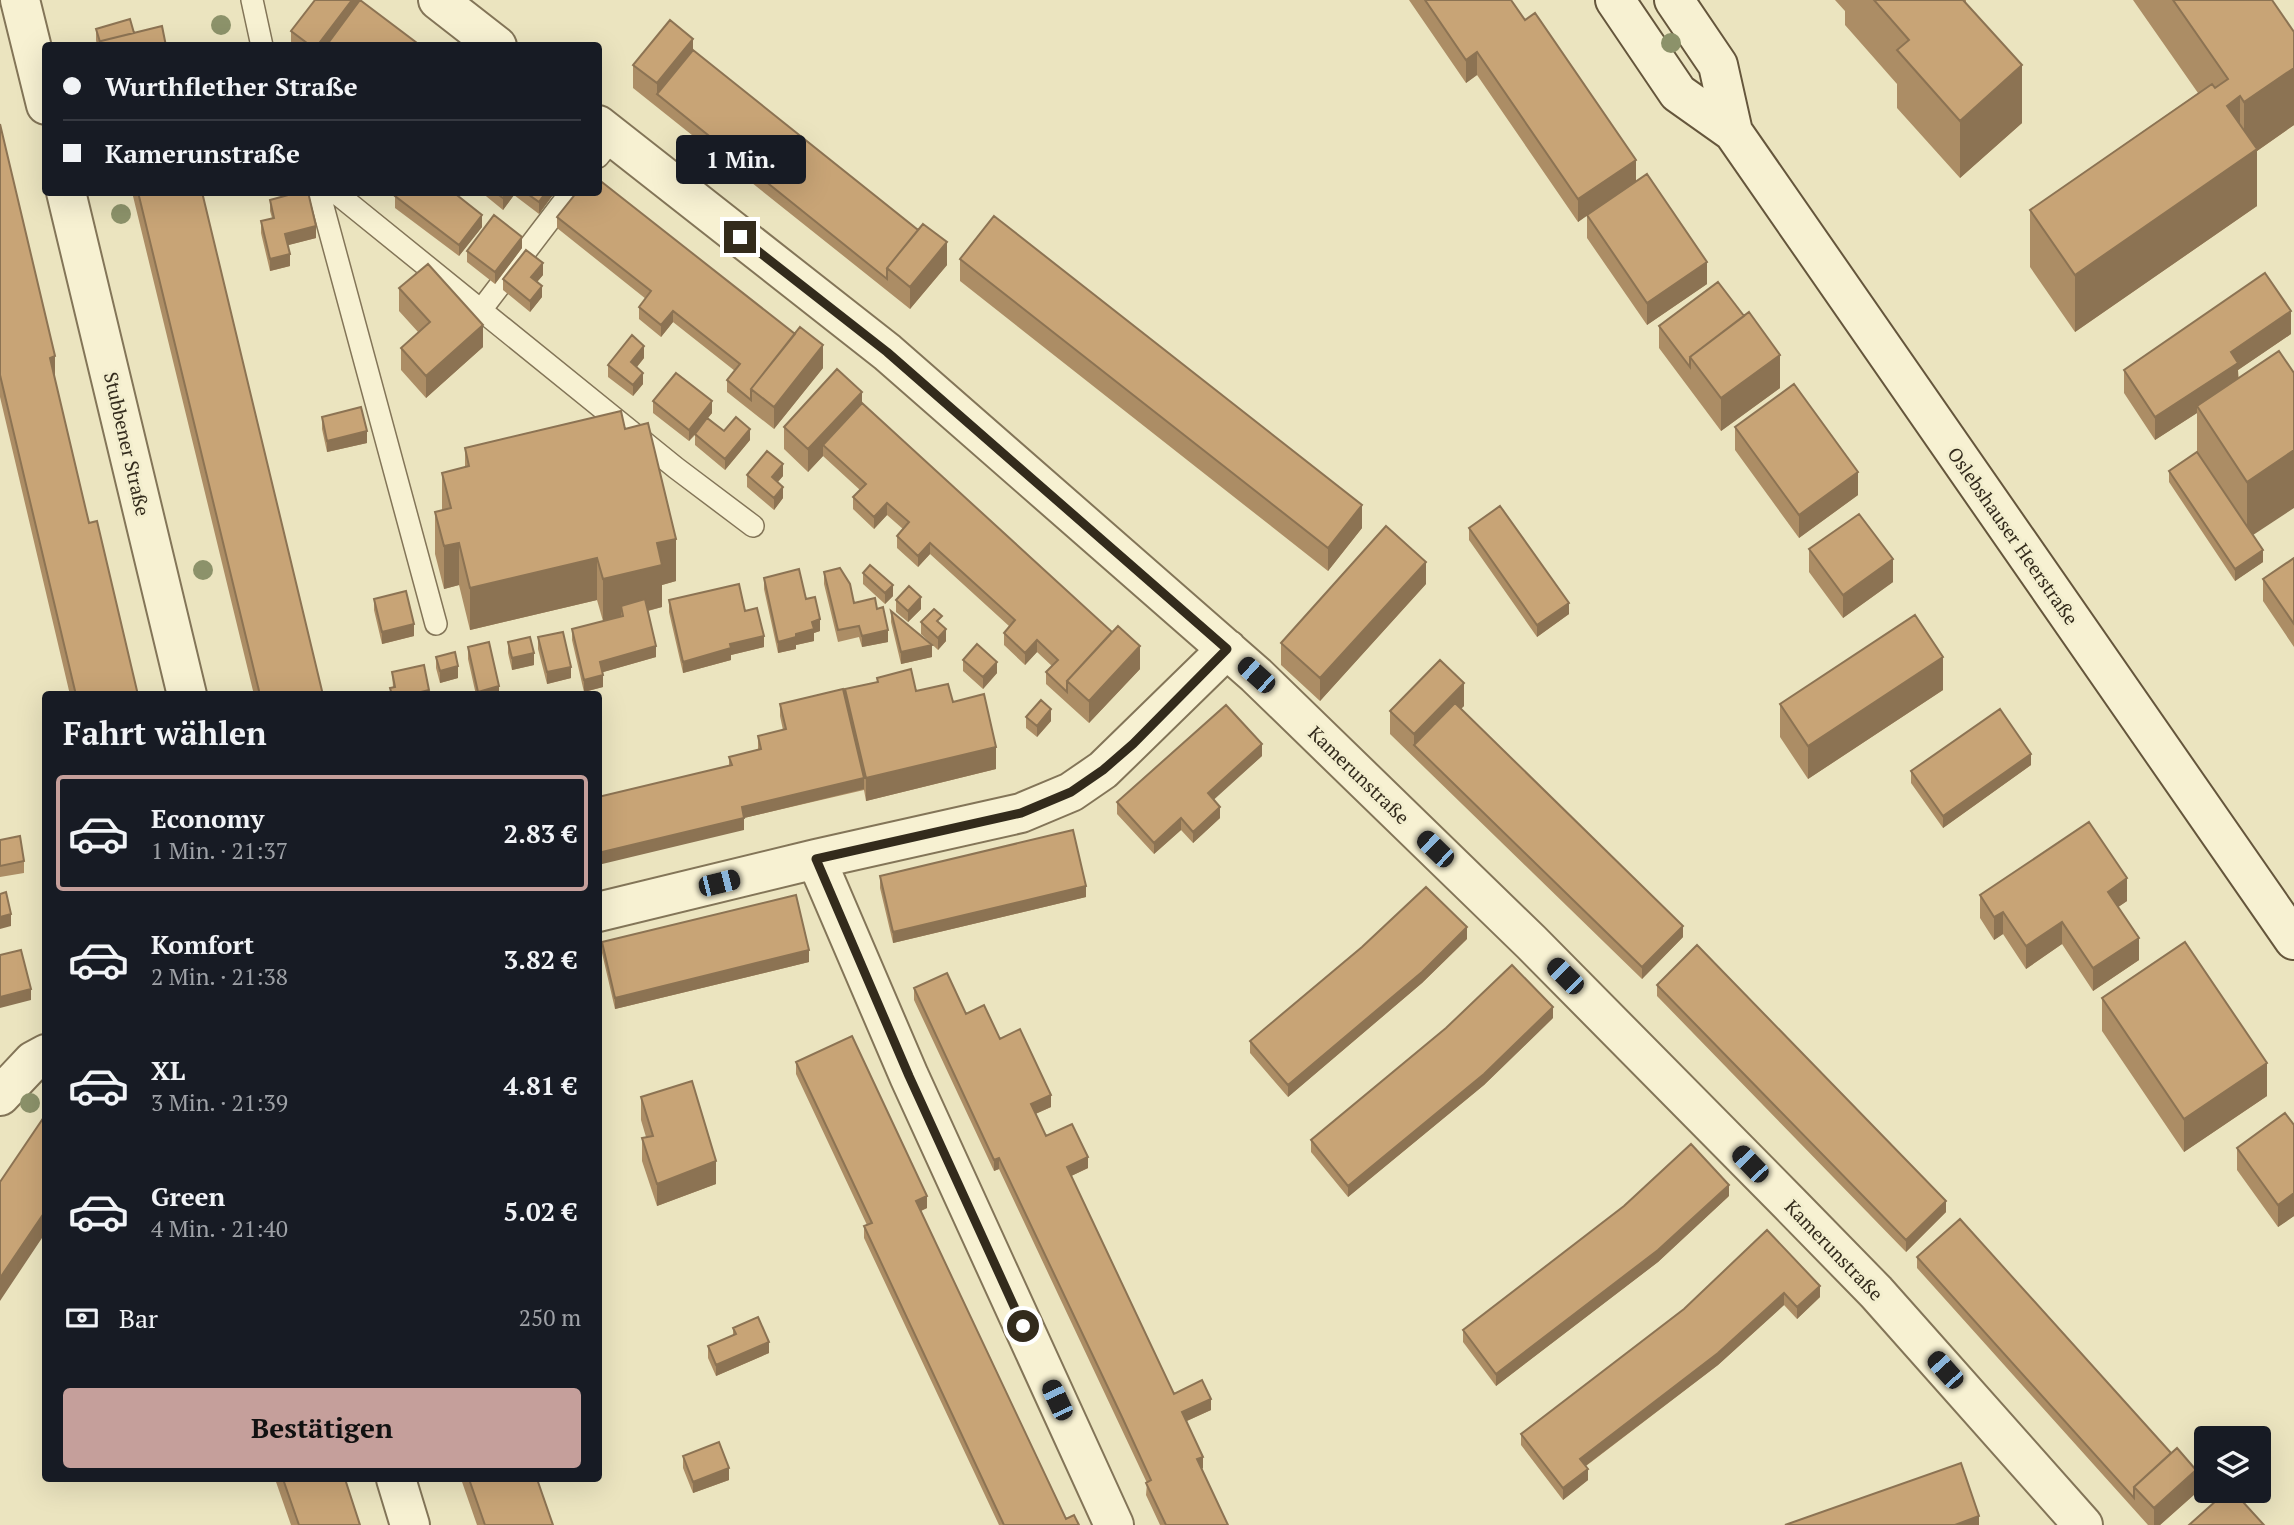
<!DOCTYPE html>
<html lang="de">
<meta charset="utf-8">
<style>
body{margin:0;font-family:"PT Serif",serif;background:#242831;color:#f1f3f6;height:100vh;display:flex;flex-direction:column;font-size:26px;white-space:nowrap}
*{box-sizing:border-box;margin:0}
p{font-size:23px;color:#9ea1a6}
.icon{flex:none;width:38px;height:38px;fill:none;stroke:currentColor;stroke-width:2;stroke-linecap:round;stroke-linejoin:round}
.map{position:relative;flex:1;overflow:hidden}
.drawer{position:absolute;left:42px;top:691px;width:560px;height:791px;display:flex;flex-direction:column;background:#171b24;border-radius:7px;box-shadow:0 7px 28px #0002}
.drawer>*{flex:none}
.guide{position:absolute;left:42px;top:42px;width:560px;height:154px;border-radius:7px;box-shadow:0 7px 28px #0002;display:grid;align-content:center;height:154px;padding:0 21px;background:#171b24}
.tools{position:absolute;left:2194px;top:1426px;display:grid;gap:14px}
.tools a{display:grid;place-items:center;width:77px;height:77px;border-radius:7px;background:#171b24;box-shadow:0 7px 28px #0002;font-size:35px}
.end{position:absolute;width:32px;height:32px;margin:-16px;border:9px solid #332b1c;background:#fff;box-shadow:0 0 0 4px #fff}
.from{border-radius:50%}
.bubble{position:absolute;height:49px;border-radius:7px;background:#171b24;box-shadow:0 7px 28px #0002;font-size:23px;font-weight:600;line-height:49px;text-align:center}
.car{position:absolute;width:21px;height:42px;margin:-21px -10px;border-radius:9px;box-shadow:0 0 5px 2px #0007;background:linear-gradient(#222 24%,#8ab4d8 0 40%,#222 0 76%,#8ab4d8 0 86%,#222 0)}
.guide b{display:flex;align-items:center;gap:24px;height:66px;font-size:26px}
.guide b+b{border-top:2px solid #363941}
.guide i{width:18px;height:18px;background:#f1f3f6}
ul{padding:0;list-style:none}
li{display:flex;align-items:center;gap:21px;height:116px;margin:0 14px 10px;padding:0 7px;border:4px solid transparent;border-radius:7px}
li div{flex:1}
li b{display:block;font-size:26px}
li em{font-style:normal;font-weight:600}
li.active{border-color:#c59f9b}
li>.icon{width:63px;height:63px;stroke-width:1.5}
h2{padding:0 21px;font-size:32px;line-height:84px}
.pay{display:flex;align-items:center;gap:18px;height:77px;padding:0 21px;font-size:26px}
.pay p{margin-inline-start:auto}
.button{display:flex;gap:14px;margin-top:auto;padding:14px 21px}
.button a{flex:1;height:80px;border-radius:7px;background:#c59f9b;color:#111;font-size:28px;font-weight:600;line-height:80px;text-align:center}
.map>svg:first-child{display:block}
.lines{fill:none;stroke-linecap:round;stroke-linejoin:round}
.service-casing{stroke:#837558;stroke-width:24}
.minor-casing{stroke:#837558;stroke-width:42}
.secondary-casing{stroke:#65563c;stroke-width:42}
.service{stroke:#f7f1d2;stroke-width:21}
.minor{stroke:#f7f1d2;stroke-width:38}
.secondary{stroke:#f7f1d2;stroke-width:38}
.tree{fill:#8c926a}
.wall{fill:#ac8d65}
.shaded-wall{fill:#8c7353}
.building{fill:#c8a476;stroke:#8c7353;stroke-width:2}
.route{stroke:#332b1c;stroke-width:9}
.labels{text-anchor:middle;stroke-width:6;stroke-linejoin:round;paint-order:stroke}
.street-label{font-size:19px;fill:#332b1c;stroke:#f3eece}
</style>
<div class="map">
<svg width="2294" height="1525" viewBox="0 0 2294 1525">
<rect width="100%" height="100%" fill="#ebe4bf"/>
<g class="lines">
<!-- service casing -->
<g class="service-casing">
<path id="service" d="M252 0 262 46
M598 157 614 137
M319 192 436 624
M335 192 676 468 753 526
M481 310 571 192"/>
</g>
<!-- minor casing -->
<g class="minor-casing">
<path id="minor" d="M20 0 46 105
M438 0 497 46
M598 125 887 352 1256 675 1531 942 1790 1204 1876 1292 2083 1525
M66 192 187 695
M816 859 909 1076 1114 1525
M598 912 816 859 1021 813 1071 792 1103 770 1227 649
M0 1096 33 1061 46 1054
M396 1479 410 1525"/>
</g>
<!-- secondary casing -->
<g class="secondary-casing">
<path id="secondary" d="M1615 0 1678 93 1733 132 2294 940
M1674 0 1718 65 1733 132"/>
</g>
<!-- service -->
<use href="#service" class="service"/>
<!-- minor -->
<use href="#minor" class="minor"/>
<!-- secondary -->
<use href="#secondary" class="secondary"/>
</g>
<!-- trees -->
<g class="tree">
<circle cx="221" cy="25" r="10"/>
<circle cx="1671" cy="43" r="10"/>
<circle cx="121" cy="214" r="10"/>
<circle cx="203" cy="570" r="10"/>
<circle cx="30" cy="1103" r="10"/>
</g>
<!-- wall -->
<path class="wall" d="M1409 0H1511L1707 284 1647 325 1587 238V215L1578 222 1477 75 1466 83Z
M1835 0H1966V4L2022 123 1960 178 1897 108V84L1845 25V11Z
M2133 0H2272L2294 32V125L2257 151V206L2075 332 2030 267V210L2198 93Z
M96 29 134 33 166 46H97L96 40Z
M291 31 421 46H291Z
M693 50 947 265 910 309 633 88V65Z
M0 124 55 378 89 523 138 695H70L0 397Z
M132 192H202L323 695H254Z
M481 192H555L539 214 514 195 503 210Z
M395 196 482 227 459 256 395 208Z
M270 200 316 238 288 245 290 266 270 271 261 233V221L272 218 270 211Z
M557 217 823 368 774 429 727 392V380L735 371 673 322 661 337 639 319V307L646 299 557 228Z
M522 248 495 284 467 262V251Z
M960 259 1362 528 1328 571 960 281Z
M543 275 537 282 542 297 530 312 503 290V279Z
M399 288 483 347 426 398 401 370V348L418 332 399 311Z
M1744 316 1780 388 1721 431 1659 348V326Z
M2291 334 2238 370 2253 535 2263 562 2235 581 2169 482V471L2197 452V413L2155 440 2124 393V370Z
M644 358 637 367 643 384 633 396 608 377V365Z
M653 401 712 413 708 418 724 431 750 440 725 470 695 445V435L689 441 653 413Z
M862 403 1140 669 1089 723 1046 684V672L1052 666 1037 652 1025 665 1004 645V633L1009 626 930 554 918 567 897 548V536L903 529 887 515 874 529 853 509V497L860 490 823 456 808 472 784 449V427Z
M322 417 367 443 327 452 322 429Z
M1735 427 1858 495 1799 538 1735 450Z
M625 429 676 581 662 585V607L648 611 656 657 603 672V687L584 692 572 640V629L603 621 597 600 470 630 459 585 444 589 435 554V512L442 510V473L465 467V448Z
M747 475 783 476 778 482 783 498 774 510 747 487Z
M1469 528 1569 614 1537 637 1469 540Z
M1809 549 1893 582 1843 618 1809 572Z
M2294 558V647L2263 601V579Z
M824 572 854 603 877 609 888 642 862 647 859 637 838 642 824 584Z
M863 573 893 596 885 604 863 584Z
M764 578 806 599 820 631 814 633V641L796 645V649L778 653 764 589Z
M1426 584 1320 701 1281 665V643Z
M374 599 414 636 382 644 374 610Z
M669 600 745 611 764 647 731 655V660L683 673 669 612Z
M896 600 921 609 908 622 896 612Z
M891 611 932 657 901 664 891 622Z
M921 622 942 625 946 641 938 650 921 634Z
M538 637 571 678 547 684 538 649Z
M508 642 534 665 512 670 508 653Z
M468 647 499 695H476L468 659Z
M436 657 458 678 440 683 436 668Z
M963 660 997 673 983 689 963 671Z
M392 672 429 695H390V688L393 687Z
M877 678 916 691 953 702 996 769 866 801 864 790 744 818V830L729 766V757L758 750V736L783 730 780 716V704L845 700V689L877 682Z
M1943 690 1808 779 1780 737V704Z
M1464 706 1460 709 1683 937 1642 979 1390 734V711Z
M1026 717 1051 721 1037 737 1026 728Z
M1262 756 1213 799 1220 818 1193 843 1181 830 1154 854 1117 814V802Z
M2031 765 1943 828 1911 783V771Z
M0 840 24 861V873L0 877Z
M880 876 1086 897 893 943 880 888Z
M1980 895 2127 901 2118 907 2139 960 2093 991 2062 944 2026 969 2003 934 1994 940 1980 918Z
M1467 939 1422 983 1288 1097 1250 1053V1041Z
M602 942 809 962 615 1009 602 953Z
M1657 985 1946 1212 1906 1252 1657 996Z
M914 988 966 1014 1000 1039 1051 1107 1035 1114 1046 1136 1088 1168 1071 1176 1174 1394 1211 1410 1187 1421 1203 1468 1202 1469 1228 1525H1160L1146 1495 1147 1483 999 1169 994 1171 914 1000Z
M2102 998 2267 1096 2184 1152 2102 1031Z
M1553 1018 1484 1085 1348 1197 1311 1152V1140Z
M796 1062 927 1208 921 1211 1066 1519 1079 1525H999L864 1238V1226L867 1225 796 1074Z
M641 1097 716 1184 657 1206 642 1161V1138L646 1137 641 1120Z
M2294 1125V1216L2278 1227 2237 1170V1148Z
M1729 1196 1658 1262 1496 1386 1463 1342V1330Z
M1767 1230 1820 1297 1797 1319 1784 1305 1718 1365 1586 1466 1588 1480 1563 1500 1521 1445V1434L1684 1309Z
M1917 1257 2171 1453 2196 1493 2160 1525H2148L1917 1268Z
M733 1328 769 1353 716 1376 708 1358V1346L733 1335Z
M683 1456 729 1480 693 1493 683 1468Z
M275 1479H345L360 1525H291Z
M461 1479H537L553 1525H477Z"/>
<!-- shaded-wall -->
<path class="shaded-wall" d="M352 0H360L334 46H317Z
M693 39V61L657 94V83Z
M1477 52V75L1466 83V60Z
M2022 65V123L1960 178V121Z
M2294 68V125L2257 151V206L2075 332V275L2244 158V102Z
M2240 96V154L2227 106Z
M1636 160V182L1578 222V199Z
M507 192H514V195L503 210V198Z
M546 192H555L539 214V202Z
M482 215V227L459 256V245Z
M316 226V238L285 246V234Z
M522 237V248L495 284V272Z
M947 242V265L910 309V287Z
M290 254V266L270 271V259Z
M1707 262V284L1647 325V303Z
M543 263V275L531 289V277Z
M542 286V297L530 312V301Z
M673 311V322L661 337V325Z
M2291 311V334L2238 370V386L2197 406V413L2155 440V417L2231 352Z
M483 325V347L426 398V376Z
M823 345V368L774 429V407Z
M644 346V358L631 374V362Z
M1780 355V388L1721 431V398Z
M55 356V379L50 358Z
M643 373V384L633 396V385Z
M862 392V414L823 445V456L808 472V449Z
M712 401V413L689 441V430Z
M750 429V440L725 470V459Z
M367 431V443L327 452V441Z
M2294 450V508L2247 539V482Z
M783 464V476L772 488V477Z
M1858 472V495L1799 538V515Z
M783 487V498L774 510V498Z
M887 503V515L874 529V517Z
M1362 505V528L1328 571V548Z
M676 539V581L662 585V607L623 617 621 606V617L603 622V579L657 543Z
M459 543V585L444 589V546Z
M930 543V554L918 567V556Z
M2263 550V562L2235 581V569Z
M597 558V600L470 630V588Z
M1893 559V582L1843 618V595Z
M1426 562V584L1320 701V678Z
M893 585V596L885 604V593Z
M921 597V609L908 622V611Z
M1569 603V614L1537 637V625Z
M820 619V631L814 633V641L796 645V649L778 653V642L796 634 812 622Z
M414 624V636L382 644V632Z
M946 629V641L938 650V638Z
M888 630V642L862 647V636Z
M764 636V647L731 655V660L683 673V662L730 644Z
M1037 640V652L1025 665V653Z
M932 645V657L901 664V652Z
M656 646V657L600 673V662Z
M1140 646V669L1089 723V701Z
M534 653V665L512 670V658Z
M1943 657V690L1808 779V746Z
M997 662V673L983 689V677Z
M458 666V678L440 683V671Z
M571 667V678L547 684V672Z
M603 675V687L584 692V680Z
M1464 683V706L1419 751 1414 745V734Z
M499 686V695H478V692Z
M429 690V695H409Z
M1051 709V721L1037 737V726Z
M1262 744V756L1208 805V793Z
M996 747V769L866 801V778Z
M2031 754V765L1943 828V816Z
M864 778V789L744 818V830L598 865V853L742 807Z
M1220 807V818L1193 843V832Z
M1181 818V830L1154 854V843Z
M2127 878V901L2108 914V892Z
M1086 886V897L893 943V932Z
M2003 912V934L1994 940V917Z
M11 914V926L0 929V917Z
M2062 922V944L2026 969V946Z
M1683 926V937L1642 979V967Z
M1467 927V939L1422 983 1288 1097V1085Z
M2139 938V960L2093 991V968Z
M809 950V962L615 1009V998Z
M31 989V1000L0 1008V997Z
M1553 1007V1018L1484 1085 1348 1197V1186Z
M2267 1063V1096L2184 1152V1119Z
M598 1067H600V1089L598 1090Z
M1051 1095V1107L1031 1116V1104Z
M1088 1157V1168L1067 1178V1167Z
M999 1158V1169L994 1171V1160Z
M716 1161V1184L657 1206V1184Z
M1729 1185V1196L1658 1262 1496 1386V1374Z
M2294 1193V1216L2278 1227V1205Z
M927 1196V1208L916 1213V1201Z
M1946 1201V1212L1906 1252V1240Z
M46 1210V1232L0 1301V1278Z
M1820 1286V1297L1797 1319V1307Z
M1784 1293V1305L1718 1365 1580 1470V1459Z
M769 1342V1353L716 1376V1365Z
M1211 1399V1410L1182 1423V1412Z
M1203 1457V1468L1197 1470V1459Z
M729 1468V1480L693 1493V1482Z
M1588 1469V1480L1563 1500V1488Z
M2196 1470V1493L2160 1525H2154V1508Z
M1979 1516V1525H1955Z"/>
<!-- building -->
<path class="building" d="M315 0H352L317 46H311L291 31Z
M360 0 421 46H326Z
M1425 0H1511L1525 20 1535 13 1636 160 1578 199 1477 52 1466 60Z
M1874 0H1963L2022 65 1960 121 1897 50 1909 40Z
M2173 0H2272L2294 32V68L2244 102 2240 96 2227 106 2257 149 2075 275 2030 210 2212 84 2215 88 2228 79Z
M130 19 134 33 101 41V45L96 29Z
M670 20 693 39 657 83 633 65Z
M162 26 166 46H102L101 41Z
M693 50 918 230 887 268V279L657 94Z
M0 124 55 356 50 358 89 523 97 521 138 695H76L0 375Z
M1647 174 1707 262 1647 303 1587 215Z
M598 179 795 334 751 389V400L727 380 740 364 673 311 661 325 639 307 651 291 557 217 577 192H598Z
M138 192H202L323 695H260Z
M299 192H308L316 226 285 234 290 254 270 259 261 221 274 218 270 200Z
M398 192H453L482 215 459 245 395 196Z
M495 192H507L503 198Z
M525 192H546L539 202Z
M494 215 522 237 495 272 467 251Z
M994 216 1362 505 1328 548 960 259Z
M923 224 947 242 910 287 887 268Z
M526 250 543 263 531 277 542 286 530 301 503 279Z
M428 264 483 325 426 376 401 348 430 322 399 288Z
M2265 273 2291 311 2231 352 2238 363 2155 417 2124 370Z
M1718 282 1744 316 1690 357V367L1659 326Z
M1749 312 1780 355 1721 398 1690 357Z
M800 327 823 345 774 407 751 389Z
M632 335 644 346 631 362 643 373 633 385 608 365Z
M2279 351 2294 373V450L2247 482 2197 406Z
M837 369 862 392 808 449 784 427Z
M676 373 712 401 689 430 653 401Z
M1794 384 1858 472 1799 515 1735 427Z
M862 403 1112 632 1067 681V692L1046 672 1058 660 1037 640 1025 653 1004 633 1015 620 930 543 918 556 897 536 909 522 887 503 874 517 853 497 866 484 823 445Z
M361 407 367 431 327 441 322 417Z
M621 411 625 429 648 423 676 539 657 543 662 565 603 579 597 558 470 588 459 543 444 546 435 512 451 508 442 473 469 466 465 448Z
M736 417 750 429 725 459 695 434 707 418 724 431Z
M767 451 783 464 772 477 783 487 774 498 747 475Z
M2197 452 2263 550 2235 569 2169 471Z
M1500 506 1569 603 1537 625 1469 528Z
M1859 514 1893 559 1843 595 1809 549Z
M1386 526 1426 562 1320 678 1281 643Z
M2294 558V624L2263 579Z
M870 565 893 585 885 593 863 573Z
M840 568 850 584 854 603 875 598 877 609 883 607 888 630 862 636 859 626 838 630 824 572Z
M799 569 806 599 815 597 820 619 812 622 814 629 796 634V637L778 642 764 578Z
M739 584 745 611 757 608 764 636 730 644 731 648 683 662 669 600Z
M909 586 921 597 908 611 896 600Z
M406 591 414 624 382 632 374 599Z
M645 599 656 646 600 662 603 675 584 680 572 629 623 616 621 606Z
M934 609 942 616 937 621 946 629 938 638 921 622Z
M891 611 932 645 901 652Z
M1915 615 1943 657 1808 746 1780 704Z
M1118 626 1140 646 1089 701 1067 681Z
M563 632 571 667 547 672 538 637Z
M530 637 534 653 512 658 508 642Z
M489 642 499 686 478 692 468 647Z
M977 644 997 662 983 677 963 660Z
M455 652 458 666 440 671 436 657Z
M1440 660 1464 683 1414 734 1390 711Z
M424 665 429 690 409 695H392L390 688 395 687 392 672Z
M911 669 916 691 948 684 953 702 984 694 996 747 866 778 845 689 878 682 877 678Z
M843 689 864 778 742 807 744 818 598 853V797L732 765 729 757 761 749 758 736 786 729 780 704Z
M1041 700 1051 709 1037 726 1026 717Z
M1455 703 1683 926 1642 967 1414 745Z
M1226 705 1262 744 1208 793 1220 807 1193 832 1181 818 1154 843 1117 802Z
M2000 709 2031 754 1943 816 1911 771Z
M2089 822 2127 878 2108 892 2139 938 2093 968 2062 922 2026 946 2003 912 1994 917 1980 895Z
M1073 830 1086 886 893 932 880 876Z
M20 836 24 861 0 866V840Z
M1426 887 1467 927 1422 972 1288 1085 1250 1041 1362 947Z
M6 892 11 914 0 917V894Z
M796 895 809 950 615 998 602 942Z
M2185 942 2267 1063 2184 1119 2102 998Z
M1697 945 1946 1201 1906 1240 1657 985Z
M21 950 31 989 0 997V955Z
M1512 965 1553 1007 1484 1074 1348 1186 1311 1140 1446 1028Z
M947 973 966 1014 984 1005 1000 1039 1020 1029 1051 1095 1031 1104 1046 1136 1072 1124 1088 1157 1067 1167 1174 1394 1202 1380 1211 1399 1182 1412 1203 1457 1197 1459 1228 1525H1166L1146 1483 1151 1480 1122 1417 999 1158 994 1160 914 988Z
M852 1036 927 1196 916 1201 1066 1519 1074 1515 1079 1525H1004L864 1226 872 1223 796 1062Z
M692 1081 716 1161 657 1184 642 1138 653 1136 641 1097Z
M2285 1113 2294 1125V1193L2278 1205 2237 1148Z
M46 1114V1210L0 1278V1182Z
M1691 1144 1729 1185 1658 1250 1496 1374 1463 1330 1624 1206Z
M1960 1219 2171 1453 2134 1487V1498L1917 1257Z
M1767 1230 1820 1286 1797 1307 1784 1293 1718 1353 1580 1459 1588 1469 1563 1488 1521 1434 1684 1309Z
M758 1317 769 1342 716 1365 708 1346 736 1334 733 1328Z
M719 1442 729 1468 693 1482 683 1456Z
M2177 1448 2196 1470 2154 1508 2134 1487Z
M1961 1463 1979 1516 1955 1525H1785Z
M283 1479H345L360 1525H299Z
M469 1479H537L553 1525H485Z
M2227 1491H2233L2264 1525H2189Z"/>
<g class="lines">
<!-- route -->
<path class="route" d="M740 237 887 352 1227 649 1133 744 1103 770 1071 792 1021 813 816 859 909 1076 1023 1326"/>
</g>
<g class="labels">
<!-- street labels -->
<g class="street-label">
<text transform="translate(127 444) rotate(77)" y="7">Stubbener Straße</text>
<text transform="translate(2013 536) rotate(55)" y="7">Oslebshauser Heerstraße</text>
<text transform="translate(1359 775) rotate(44)" y="7">Kamerunstraße</text>
<text transform="translate(1834 1250) rotate(46)" y="7">Kamerunstraße</text>
</g>
</g>
</svg>
<div class="tools">
<a><svg class="icon" aria-label="layers" viewBox="0 0 24 24"><path d="M12 4l9 5-9 5-9-5zM3 14l9 5 9-5"/></svg></a>
</div>
<i class="end from" style="left:1023px;top:1326px"></i>
<i class="end" style="left:740px;top:237px"></i>
<div class="bubble" style="left:676px;top:135px;width:130px">1 Min.</div>
<i class="car" style="left:1256px;top:675px;rotate:312deg"></i>
<i class="car" style="left:1435px;top:849px;rotate:314deg"></i>
<i class="car" style="left:719px;top:883px;rotate:76deg"></i>
<i class="car" style="left:1565px;top:976px;rotate:315deg"></i>
<i class="car" style="left:1750px;top:1164px;rotate:316deg"></i>
<i class="car" style="left:1945px;top:1370px;rotate:318deg"></i>
<i class="car" style="left:1057px;top:1400px;rotate:335deg"></i>
<div class="guide">
<b><i class="from"></i>Wurthflether Straße</b>
<b><i></i>Kamerunstraße</b>
</div>
<section class="drawer">
<h2>Fahrt wählen</h2>
<ul>
<li class="active"><svg class="icon" aria-label="car" viewBox="0 0 24 24"><path d="M5 17H2v-5l4-1 3-4h7l3 4 3 1v5h-3M9 17h6M6 11h13"/><circle cx="7" cy="17" r="2"/><circle cx="17" cy="17" r="2"/></svg><div><b>Economy</b><p>1 Min. · 21:37</p></div><em>2.83 €</em></li>
<li><svg class="icon" aria-label="car" viewBox="0 0 24 24"><path d="M5 17H2v-5l4-1 3-4h7l3 4 3 1v5h-3M9 17h6M6 11h13"/><circle cx="7" cy="17" r="2"/><circle cx="17" cy="17" r="2"/></svg><div><b>Komfort</b><p>2 Min. · 21:38</p></div><em>3.82 €</em></li>
<li><svg class="icon" aria-label="car" viewBox="0 0 24 24"><path d="M5 17H2v-5l4-1 3-4h7l3 4 3 1v5h-3M9 17h6M6 11h13"/><circle cx="7" cy="17" r="2"/><circle cx="17" cy="17" r="2"/></svg><div><b>XL</b><p>3 Min. · 21:39</p></div><em>4.81 €</em></li>
<li><svg class="icon" aria-label="car" viewBox="0 0 24 24"><path d="M5 17H2v-5l4-1 3-4h7l3 4 3 1v5h-3M9 17h6M6 11h13"/><circle cx="7" cy="17" r="2"/><circle cx="17" cy="17" r="2"/></svg><div><b>Green</b><p>4 Min. · 21:40</p></div><em>5.02 €</em></li>
</ul>
<div class="pay"><svg class="icon" aria-label="cash" viewBox="0 0 24 24"><path d="M3 7h18v10H3z"/><circle cx="12" cy="12" r="2"/></svg>Bar<p>250 m</p></div>
<div class="button"><a>Bestätigen</a></div>
</section>
</div>
